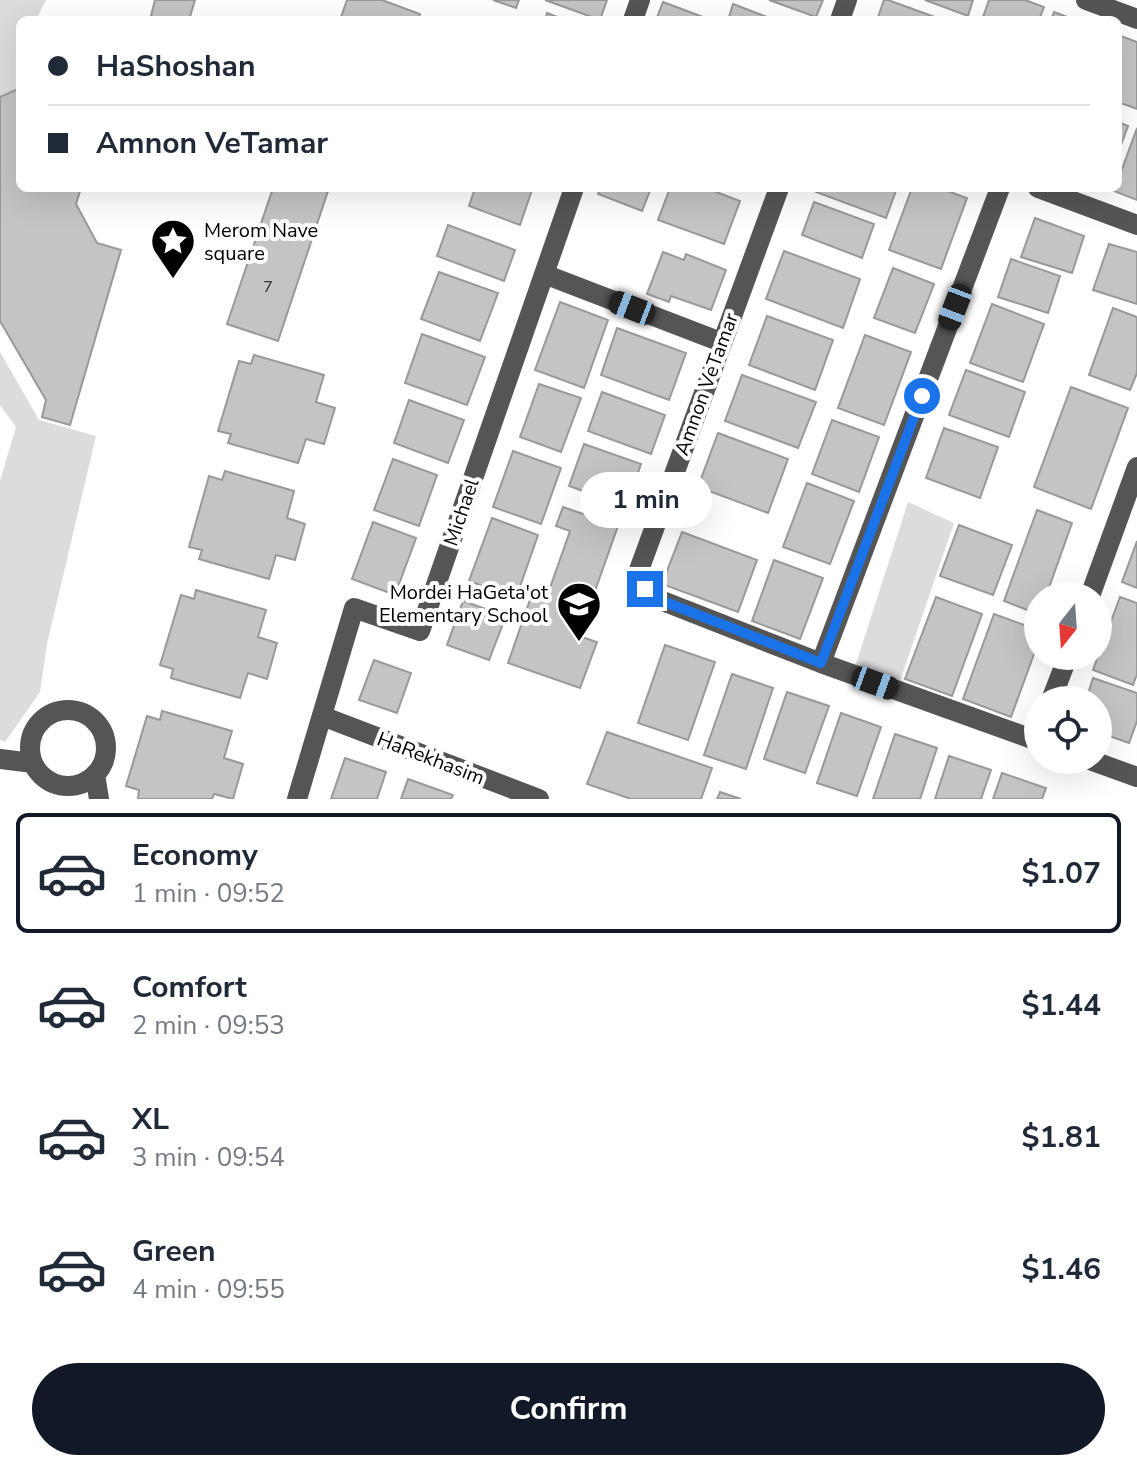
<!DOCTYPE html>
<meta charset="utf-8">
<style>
body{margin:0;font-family:"Nunito Sans",sans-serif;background:#f6f6f7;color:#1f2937;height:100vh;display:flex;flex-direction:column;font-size:30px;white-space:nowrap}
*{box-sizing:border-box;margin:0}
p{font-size:26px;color:#747a83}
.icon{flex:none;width:44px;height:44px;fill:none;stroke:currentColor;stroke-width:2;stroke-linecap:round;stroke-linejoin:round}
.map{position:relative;height:799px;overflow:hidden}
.drawer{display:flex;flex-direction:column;background:#fff;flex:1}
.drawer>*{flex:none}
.hud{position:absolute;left:16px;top:16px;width:1106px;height:176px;border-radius:12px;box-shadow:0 8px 32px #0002;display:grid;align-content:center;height:176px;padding:0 32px;background:#fff}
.needle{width:52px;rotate:197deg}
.buttons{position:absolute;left:1024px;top:582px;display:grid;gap:16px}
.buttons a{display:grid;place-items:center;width:88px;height:88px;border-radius:50%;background:#fff;box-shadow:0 8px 32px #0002;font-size:40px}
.end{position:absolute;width:36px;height:36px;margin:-18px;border:10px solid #1a73e8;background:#fff;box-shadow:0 0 0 4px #fff}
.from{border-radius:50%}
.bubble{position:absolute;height:56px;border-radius:28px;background:#fff;box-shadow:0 8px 32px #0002;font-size:26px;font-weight:700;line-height:56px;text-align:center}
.car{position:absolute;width:24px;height:48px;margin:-24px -12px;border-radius:10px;box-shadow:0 0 6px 2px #0007;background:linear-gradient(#222 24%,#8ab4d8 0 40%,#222 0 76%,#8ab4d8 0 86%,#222 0)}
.hud b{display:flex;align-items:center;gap:28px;height:76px;font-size:30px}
.hud b+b{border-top:2px solid #e0e1e3}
.hud i{width:20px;height:20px;background:#1f2937}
ul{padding:14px 0 0;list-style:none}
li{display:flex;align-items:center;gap:24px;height:120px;margin:0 16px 12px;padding:0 16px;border:4px solid transparent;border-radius:12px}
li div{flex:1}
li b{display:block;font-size:30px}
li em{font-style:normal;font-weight:700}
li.on{border-color:#111827}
li>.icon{width:72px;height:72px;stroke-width:1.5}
.action{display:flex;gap:16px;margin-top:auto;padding:16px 32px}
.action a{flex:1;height:92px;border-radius:48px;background:#111827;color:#fff;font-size:32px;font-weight:700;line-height:92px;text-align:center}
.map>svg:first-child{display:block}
.green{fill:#dcdcdc}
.building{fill:#c4c4c4;stroke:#999;stroke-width:2}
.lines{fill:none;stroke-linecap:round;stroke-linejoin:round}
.minor{stroke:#555;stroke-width:20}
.route{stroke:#1a73e8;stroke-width:10}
.labels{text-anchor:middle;stroke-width:8;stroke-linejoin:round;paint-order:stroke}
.number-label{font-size:16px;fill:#313131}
.poi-label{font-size:20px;fill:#000;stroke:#fff;text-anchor:start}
.street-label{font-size:20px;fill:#000;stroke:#fff}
</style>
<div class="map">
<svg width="1137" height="799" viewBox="0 0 1137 799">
<rect width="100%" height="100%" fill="#fff"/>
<!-- green -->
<path class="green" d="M0 0H46L36 20H20V92L0 103Z
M0 352 39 420 96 436 47 644 40 692 5 742 0 740V481L16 427 0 405Z
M908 502 954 523 899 684 855 667Z"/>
<!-- building -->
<path class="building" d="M155 0H195L189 20H150Z
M347 0H382L420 14 418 20H340Z
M493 0H519L516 8Z
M545 0H607L600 20Z
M769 0H823L816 17Z
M884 0H888L943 20H877Z
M925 0H973L968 16Z
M989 0H1025L1044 7 1039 20H982Z
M663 2 711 20H656Z
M733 4 775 20H728Z
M1054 12 1075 20H1051Z
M547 13 565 20H545Z
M1118 35 1137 42V109L1118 102Z
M20 88V188H81L76 204 97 243 121 250 70 425 42 417 46 400 0 321V97Z
M1118 122 1128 126 1118 153Z
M1137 128V200L1114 191 1118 188V180Z
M273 188H329L278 341 227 324Z
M475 188 532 190 520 225 469 206Z
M600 188H651L642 211 598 194Z
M670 188H706L740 201 724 244 658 220Z
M818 188H897L886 218 816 192Z
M912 188H939L967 198 941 269 889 250Z
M814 202 874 224 862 258 802 235Z
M1035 218 1084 236 1072 273 1021 257Z
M448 225 515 250 504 281 437 256Z
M1109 244 1137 252V304L1093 290Z
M784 251 860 279 843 328 766 299Z
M663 252 684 260 686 254 726 270 711 310 671 296 669 302 647 294Z
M1011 259 1060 276 1048 313 998 297Z
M893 268 934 284 915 333 874 318Z
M439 272 498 293 480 341 421 319Z
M560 302 608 320 584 388 535 370Z
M992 304 1044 324 1023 382 970 363Z
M1113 308 1137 317V373L1130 390 1089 375Z
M767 316 833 340 815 390 749 365Z
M617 328 686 353 669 400 601 375Z
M422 334 485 357 467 405 405 383Z
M865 335 911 352 884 425 838 408Z
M254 355 324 375 316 402 335 408 324 444 306 439 298 463 228 443 231 434 218 431 239 361 251 364Z
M966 370 1025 392 1009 437 949 415Z
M742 375 816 402 798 448 725 421Z
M539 384 581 398 561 452 520 437Z
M1071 387 1128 408 1091 509 1034 487Z
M602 392 665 415 651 454 588 431Z
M409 400 464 420 448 463 394 443Z
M832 420 879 437 859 492 812 474Z
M944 428 998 447 980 498 926 478Z
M718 433 788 459 768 513 698 487Z
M584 444 641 464 626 507 569 486Z
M513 451 561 468 541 524 493 507Z
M393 459 437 475 419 526 374 510Z
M225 471 294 491 287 518 305 524 295 560 276 555 269 579 199 559 202 550 189 547 209 476 222 480Z
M807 483 854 501 830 564 783 547Z
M563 507 618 526 579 636 597 642 580 688 508 663 532 594 546 599 570 531 556 526Z
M1037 510 1072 523 1046 596H1038V614L1004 601Z
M492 518 538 535 516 598 469 581Z
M373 522 416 538 395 595 352 579Z
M959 525 1012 545 993 595 940 576Z
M682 532 757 560 738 612 662 584Z
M1137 541V588L1122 582Z
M774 560 823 578 800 639 752 621Z
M196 590 266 610 258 637 277 643 267 679 248 673 240 698 171 678 173 669 160 665 181 595 194 599Z
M936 597 982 614 952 696 905 679Z
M1120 597 1137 603V674L1133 685 1093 670Z
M463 601 506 616 489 660 447 645Z
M994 614 1038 630V643L1011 717 963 699Z
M665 645 715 662 688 740 638 723Z
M374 660 411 673 397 713 359 700Z
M732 674 773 688 746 769 704 755Z
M1093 678 1137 693V721L1129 743 1098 732V700H1086Z
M787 692 829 706 805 773 764 759Z
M162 711 232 731 224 758 243 764 233 799 214 794 212 799H138L139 790 126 786 147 716 160 720Z
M841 713 881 727 857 796 817 783Z
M607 732 712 768 701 799H631L587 784Z
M895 734 937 748 920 799H873Z
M949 756 991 770 981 799H935Z
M345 758 386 772 377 799H331Z
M1002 773 1046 788 1042 799H993Z
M408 779 453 795 451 799H401Z
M720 792 741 799H717Z"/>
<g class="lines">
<!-- minor -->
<path class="minor" d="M1086 0 1137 19
M633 20 640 0
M840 20 847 0
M779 188 639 570 645 589 655 598 821 663 1038 741
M1038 188 1137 225
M544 274 721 342
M1090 596 1137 467
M821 663 1000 188
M1051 700 1068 656
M30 748a38 38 0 1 1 76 0a38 38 0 1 1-76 0Z
M322 716 539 799
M0 759 33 763
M1090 760 1137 777
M95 774 99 799
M297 799 354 608 420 631 574 188"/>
</g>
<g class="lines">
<!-- route -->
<path class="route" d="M645 589 655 598 821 663 922 396"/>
</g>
<!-- icons -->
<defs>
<g id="sight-pin" transform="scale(2.3)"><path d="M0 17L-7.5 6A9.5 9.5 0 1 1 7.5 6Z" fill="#000" stroke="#fff"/><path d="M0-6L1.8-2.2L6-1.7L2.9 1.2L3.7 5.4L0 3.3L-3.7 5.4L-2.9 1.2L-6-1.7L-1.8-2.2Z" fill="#fff"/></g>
<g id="school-pin" transform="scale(2.3)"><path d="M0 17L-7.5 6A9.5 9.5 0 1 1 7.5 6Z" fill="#000" stroke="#fff"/><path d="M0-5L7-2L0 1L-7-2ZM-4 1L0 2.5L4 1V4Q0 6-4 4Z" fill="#fff"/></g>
</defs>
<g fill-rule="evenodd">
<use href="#sight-pin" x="173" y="241"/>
<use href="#school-pin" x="579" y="604"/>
</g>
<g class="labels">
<!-- number labels -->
<g class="number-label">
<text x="268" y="292">7</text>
</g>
<!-- poi labels -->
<g class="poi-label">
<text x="204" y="237">Merom Nave<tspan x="204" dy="23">square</tspan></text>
<text x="548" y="599" text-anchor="end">Mordei HaGeta'ot<tspan x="548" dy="23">Elementary School</tspan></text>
</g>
<!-- street labels -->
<g class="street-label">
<text transform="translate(706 384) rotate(-70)" y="7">Amnon VeTamar</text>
<text transform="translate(461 512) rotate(-71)" y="7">Michael</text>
<text transform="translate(431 758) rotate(21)" y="7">HaRekhasim</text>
</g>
</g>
</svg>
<div class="buttons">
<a><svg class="needle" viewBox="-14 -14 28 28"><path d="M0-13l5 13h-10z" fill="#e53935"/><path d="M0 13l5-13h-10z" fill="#747a83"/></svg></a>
<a><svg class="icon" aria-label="locate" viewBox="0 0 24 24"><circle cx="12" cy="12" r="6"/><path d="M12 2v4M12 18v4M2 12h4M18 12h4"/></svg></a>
</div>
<i class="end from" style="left:922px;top:396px"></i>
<i class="end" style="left:645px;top:589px"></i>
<div class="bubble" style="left:580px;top:472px;width:132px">1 min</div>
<i class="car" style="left:955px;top:307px;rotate:201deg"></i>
<i class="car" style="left:632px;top:308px;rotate:291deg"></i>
<i class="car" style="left:875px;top:683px;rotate:110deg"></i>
<div class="hud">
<b><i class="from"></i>HaShoshan</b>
<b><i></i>Amnon VeTamar</b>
</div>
</div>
<section class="drawer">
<ul>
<li class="on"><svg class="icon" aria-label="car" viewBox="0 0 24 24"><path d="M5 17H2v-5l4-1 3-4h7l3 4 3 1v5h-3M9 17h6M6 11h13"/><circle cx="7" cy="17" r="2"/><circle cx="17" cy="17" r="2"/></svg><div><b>Economy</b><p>1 min · 09:52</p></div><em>$1.07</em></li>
<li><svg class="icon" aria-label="car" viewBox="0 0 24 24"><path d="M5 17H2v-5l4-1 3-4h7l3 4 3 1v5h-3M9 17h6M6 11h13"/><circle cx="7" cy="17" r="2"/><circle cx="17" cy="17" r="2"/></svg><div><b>Comfort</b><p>2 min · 09:53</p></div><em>$1.44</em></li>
<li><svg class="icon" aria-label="car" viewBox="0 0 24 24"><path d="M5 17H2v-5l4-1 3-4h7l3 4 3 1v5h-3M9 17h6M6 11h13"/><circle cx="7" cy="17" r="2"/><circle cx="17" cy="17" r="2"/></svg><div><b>XL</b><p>3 min · 09:54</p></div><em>$1.81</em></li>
<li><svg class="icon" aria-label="car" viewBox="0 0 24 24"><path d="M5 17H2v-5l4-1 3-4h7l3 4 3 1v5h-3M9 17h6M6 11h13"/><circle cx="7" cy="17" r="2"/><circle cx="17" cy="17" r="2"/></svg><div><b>Green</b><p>4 min · 09:55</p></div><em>$1.46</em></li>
</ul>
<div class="action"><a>Confirm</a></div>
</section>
